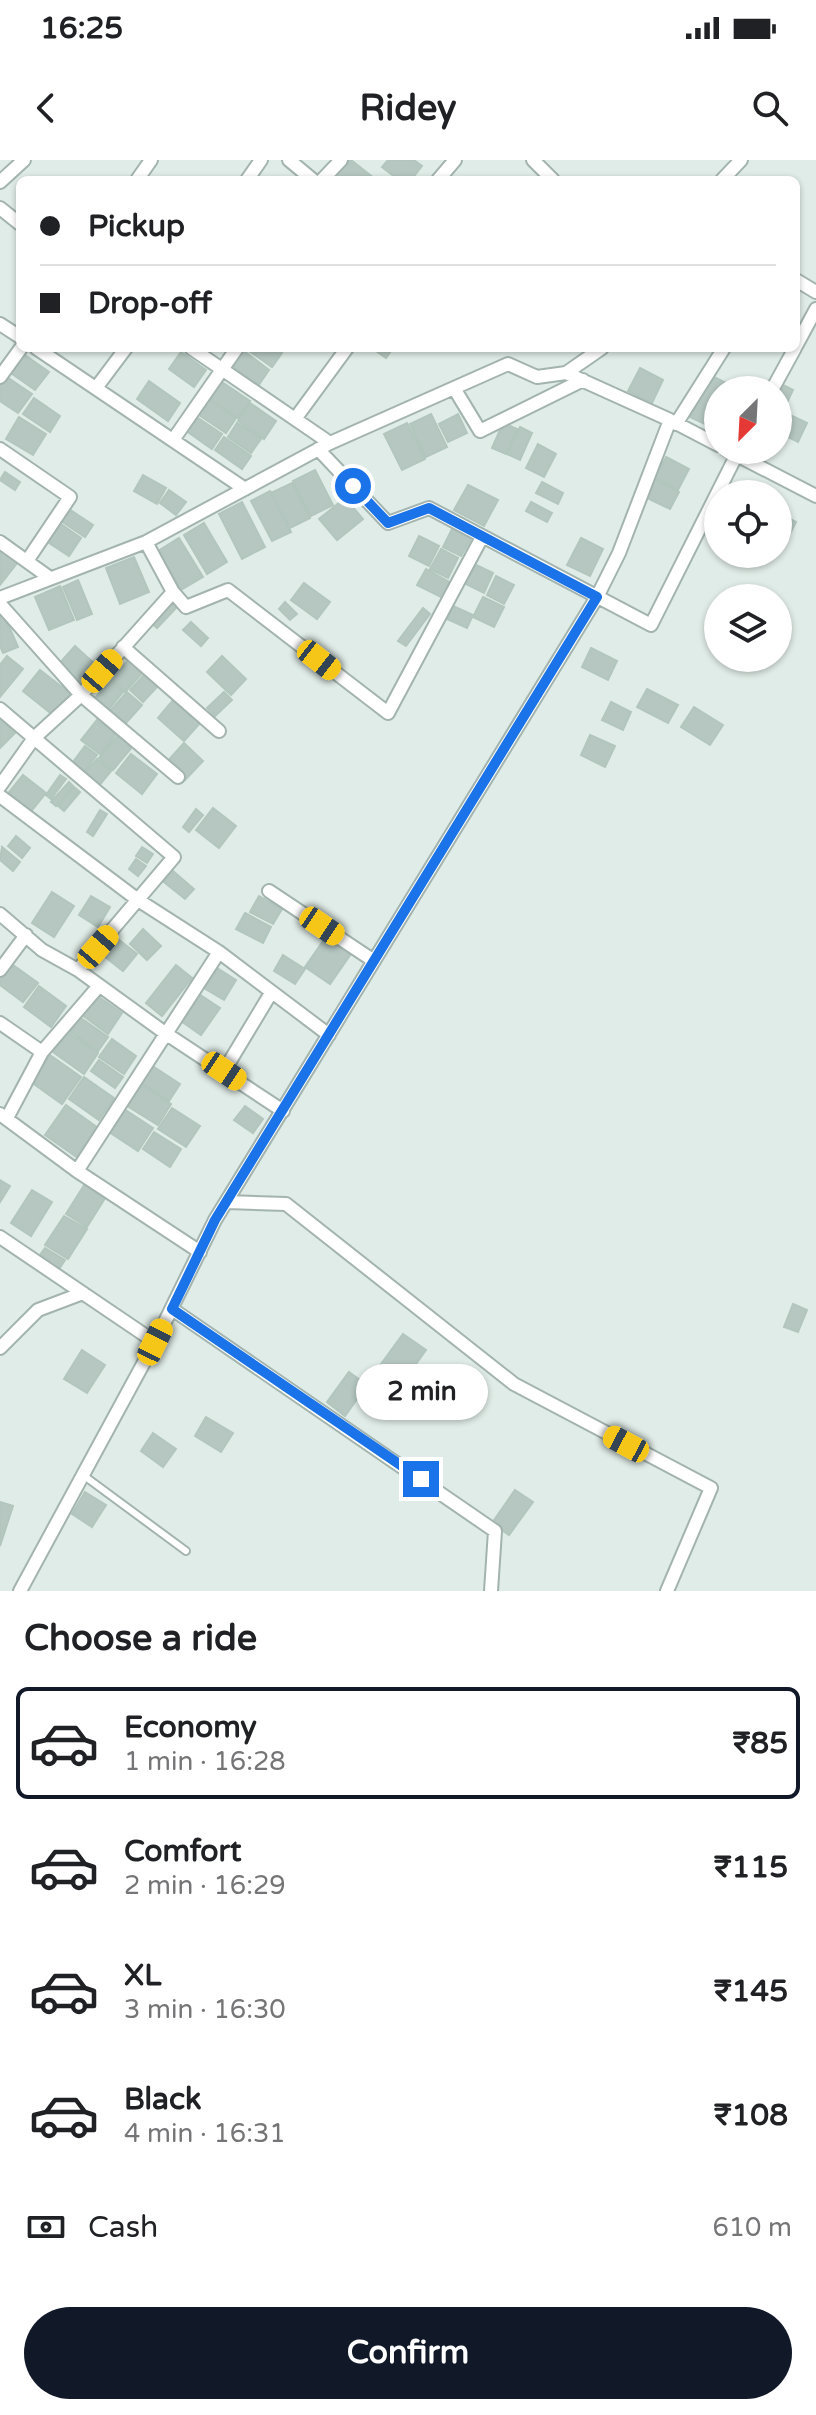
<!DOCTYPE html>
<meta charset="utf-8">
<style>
body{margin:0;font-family:"Varela Round",sans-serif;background:#f6f6f6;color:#202124;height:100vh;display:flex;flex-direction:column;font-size:30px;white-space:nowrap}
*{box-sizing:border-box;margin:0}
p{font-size:26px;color:#757577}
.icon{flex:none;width:44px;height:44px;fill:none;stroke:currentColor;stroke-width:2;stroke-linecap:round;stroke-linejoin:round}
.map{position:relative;height:1431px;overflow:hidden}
.side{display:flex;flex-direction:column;background:#fff;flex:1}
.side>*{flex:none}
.hud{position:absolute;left:16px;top:16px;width:784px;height:176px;border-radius:12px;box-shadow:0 2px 6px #0004;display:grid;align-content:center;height:176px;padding:0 24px;background:#fff}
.needle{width:52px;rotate:204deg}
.tools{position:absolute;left:704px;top:216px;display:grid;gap:16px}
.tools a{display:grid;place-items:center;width:88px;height:88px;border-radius:50%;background:#fff;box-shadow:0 2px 6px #0004;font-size:40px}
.end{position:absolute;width:36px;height:36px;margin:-18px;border:10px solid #1a73e8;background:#fff;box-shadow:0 0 0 4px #fff}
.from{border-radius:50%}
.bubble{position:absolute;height:56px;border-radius:28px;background:#fff;box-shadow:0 2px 6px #0004;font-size:26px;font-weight:800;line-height:56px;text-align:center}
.car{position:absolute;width:24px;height:48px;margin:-24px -12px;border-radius:10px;box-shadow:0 0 6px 2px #0007;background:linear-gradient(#f5c518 24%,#345 0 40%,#f5c518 0 76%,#345 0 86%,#f5c518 0)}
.hud b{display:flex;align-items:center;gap:28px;height:76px;font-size:30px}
.hud b+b{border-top:2px solid #e0e0e0}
.hud i{width:20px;height:20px;background:#202124}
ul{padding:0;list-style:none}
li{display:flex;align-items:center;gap:24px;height:112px;margin:0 16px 12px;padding:0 8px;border:4px solid transparent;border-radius:12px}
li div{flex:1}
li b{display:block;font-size:30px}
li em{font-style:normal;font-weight:800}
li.active{border-color:#111827}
li>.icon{width:72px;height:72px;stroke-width:1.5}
h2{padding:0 24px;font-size:36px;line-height:96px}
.pay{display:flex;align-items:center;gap:20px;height:88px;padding:0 24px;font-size:30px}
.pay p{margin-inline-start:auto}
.cta{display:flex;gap:16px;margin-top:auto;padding:16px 24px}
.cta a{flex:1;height:92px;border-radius:48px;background:#111827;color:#fff;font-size:32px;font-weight:800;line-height:92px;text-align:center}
.status{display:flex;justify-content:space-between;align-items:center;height:56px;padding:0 40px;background:#fff;direction:ltr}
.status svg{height:22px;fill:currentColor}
header{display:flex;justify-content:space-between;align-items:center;height:104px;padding:0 24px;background:#fff;font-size:36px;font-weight:800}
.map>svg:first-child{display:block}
.building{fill:#b5c7c0;stroke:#b2c6be;stroke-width:2}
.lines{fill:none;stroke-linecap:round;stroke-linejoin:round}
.service-casing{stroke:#a3b4ae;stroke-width:10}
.minor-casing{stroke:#a3b4ae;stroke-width:16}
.service{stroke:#fff;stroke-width:6}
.minor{stroke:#fff;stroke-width:12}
.route{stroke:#1a73e8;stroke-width:10}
</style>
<div class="status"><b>16:25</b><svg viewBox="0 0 49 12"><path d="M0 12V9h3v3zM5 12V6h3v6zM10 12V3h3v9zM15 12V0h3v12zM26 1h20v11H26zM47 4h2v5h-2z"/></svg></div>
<header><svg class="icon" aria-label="back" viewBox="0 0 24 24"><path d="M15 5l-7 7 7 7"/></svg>Ridey<svg class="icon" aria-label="search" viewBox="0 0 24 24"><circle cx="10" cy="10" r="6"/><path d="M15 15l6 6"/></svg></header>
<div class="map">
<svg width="816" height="1431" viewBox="0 0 816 1431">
<rect width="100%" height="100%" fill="#e0ece7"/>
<!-- building -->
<path class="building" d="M344 0H351L374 18 329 20Z
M388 0H414L422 6 411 20H399L382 7Z
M245 188H276L282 193 272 207Z
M372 188H393L386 198Z
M244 191 269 210 258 226 232 207Z
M181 192 206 210 194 227 169 209Z
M22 193 49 212 35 230 8 211Z
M640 208 663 220 652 243 628 231Z
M4 215 32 234 18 253 0 241V221Z
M710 215 730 225 727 230H718V249L709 266 690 257Z
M219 220 250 241 238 258 207 237Z
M149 221 180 243 168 261 137 239Z
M779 223 793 230 782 253 778 251Z
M34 238 60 256 50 272 23 254Z
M207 238 236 258 226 273 196 253Z
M250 243 276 261 264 279 238 261Z
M786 253 807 263 798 282 778 272Z
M431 254 447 287 426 297 410 264Z
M458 254 467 273 448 282 439 264Z
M195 256 222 274 212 289 185 270Z
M19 257 46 274 33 295 6 279Z
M237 263 261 279 251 293 228 277Z
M407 263 425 299 402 310 384 274Z
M503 263 517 269 506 294 492 288Z
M520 267 532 273 520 300 507 294Z
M224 277 251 296 242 309 215 290Z
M538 284 556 294 544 317 526 308Z
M666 297 689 309 678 330 655 318Z
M315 310 333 345 311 356 293 321Z
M5 312 20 322 15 330 0 320Z
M143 315 166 328 157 344 134 331Z
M654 319 679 332 670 349 645 337Z
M542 322 563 333 558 344 536 333Z
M292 323 310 358 290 368 271 333Z
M468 325 498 340 484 366 454 350Z
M169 330 186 342 176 355 160 343Z
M270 331 291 372 272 381 251 341Z
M345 338 363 359 337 380 319 359Z
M242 342 265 387 242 399 219 354Z
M531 342 552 353 547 362 526 351Z
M69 349 93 365 85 377 61 361Z
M778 352 796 362 786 382 778 378Z
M58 362 81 378 69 396 46 381Z
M204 363 227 402 207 414 184 375Z
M453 367 472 377 461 396 443 387Z
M419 376 439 386 429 406 409 396Z
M179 378 203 417 181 430 158 391Z
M581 378 603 389 590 416 567 405Z
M0 388 18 402 0 425Z
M441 389 458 398 448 418 430 409Z
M134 397 149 432 120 444 106 408Z
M474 404 493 413 484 433 464 423Z
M426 409 451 423 443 438 417 425Z
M496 416 514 425 504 444 487 435Z
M78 420 92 454 77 460 63 427Z
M304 423 330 442 317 459 291 440Z
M60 426 74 460 49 470 35 437Z
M483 437 504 447 494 467 473 457Z
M169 439 177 447 157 468 148 460Z
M285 442 297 454 290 460 279 449Z
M453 446 473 455 467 468 447 459Z
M423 448 430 454 406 486 398 481Z
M4 455 18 487 3 493 0 486V456Z
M191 462 208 478 201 486 183 470Z
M75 486 97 506 81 523 59 504Z
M591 488 617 501 608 520 582 507Z
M7 496 23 509 0 537V505Z
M222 496 246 519 231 535 207 512Z
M130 498 144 511 125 532 111 519Z
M40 510 71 534 53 555 23 531Z
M144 515 157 527 143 542 130 530Z
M111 521 123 532 108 550 95 538Z
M647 529 678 545 668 563 637 547Z
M127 532 142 545 125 564 110 551Z
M224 532 232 540 215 556 207 548Z
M174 539 200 563 184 581 158 558Z
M611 542 631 552 623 570 602 560Z
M694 547 723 565 710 585 681 567Z
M0 558 15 573 0 588Z
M97 560 116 574 100 594 81 580Z
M119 574 133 586 113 610 99 598Z
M590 575 615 586 605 607 581 595Z
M184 583 203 601 185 620 166 603Z
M85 586 97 595 81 615 70 606Z
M131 594 157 614 142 634 116 613Z
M97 599 111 611 97 628 82 616Z
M23 615 46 633 28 655 5 637Z
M60 615 66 619 51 639 46 635Z
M69 622 73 626 56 646 51 642Z
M74 627 80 632 64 651 58 646Z
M213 648 236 666 219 688 196 670Z
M196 649 203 655 189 672 183 667Z
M100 650 107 654 93 676 87 672Z
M16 676 30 688 22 698 8 686Z
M2 687 20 702 13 711 0 700Z
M142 687 153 694 147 703 136 696Z
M136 699 146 706 138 716 129 709Z
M173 711 194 729 185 739 164 722Z
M52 732 74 746 54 777 32 763Z
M91 736 110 747 98 767 79 755Z
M259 736 282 749 273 764 250 752Z
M245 753 271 767 263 783 236 769Z
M143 769 161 786 147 800 130 784Z
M328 774 353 791 330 824 305 807Z
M118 779 137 794 123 811 104 796Z
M283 795 305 809 295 824 274 811Z
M9 802 38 823 23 842 0 825V814Z
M176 805 192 818 162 856 146 843Z
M214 806 236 820 224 840 202 827Z
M39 826 66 846 51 867 24 847Z
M199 834 220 848 201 875 181 861Z
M96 835 122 853 108 874 82 855Z
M78 856 108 877 98 891 68 870Z
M67 872 98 893 84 914 53 892Z
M112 879 136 896 124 914 99 897Z
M50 895 81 917 62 944 31 922Z
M99 900 123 917 115 928 91 911Z
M151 905 180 924 169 941 140 922Z
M84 917 114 938 99 960 69 939Z
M138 923 171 944 158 965 124 944Z
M66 945 101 970 81 1000 45 975Z
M245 946 263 959 253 973 234 960Z
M172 948 200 966 186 987 158 969Z
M124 949 153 968 138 991 109 972Z
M154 972 181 989 170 1007 143 989Z
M0 1020 10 1026 0 1042Z
M86 1022 107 1035 87 1067 66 1054Z
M32 1030 52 1042 31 1076 11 1063Z
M64 1056 87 1069 68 1099 45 1085Z
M45 1088 65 1100 57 1112 37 1099Z
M793 1144 807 1150 798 1172 784 1167Z
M403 1174 426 1190 396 1232 373 1215Z
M82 1190 105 1205 87 1233 64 1219Z
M349 1212 367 1225 345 1256 327 1242Z
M206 1257 233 1273 221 1292 195 1276Z
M153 1273 176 1289 163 1307 141 1291Z
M515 1330 533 1342 509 1375 492 1363Z
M85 1332 106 1345 92 1367 72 1354Z
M0 1342 13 1346 0 1386Z"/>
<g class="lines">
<!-- service casing -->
<g class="service-casing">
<path id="service" d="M83 1315 186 1391"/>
</g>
<!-- minor casing -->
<g class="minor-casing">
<path id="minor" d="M289 0 313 20
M533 0 553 20
M137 20 151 0
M247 20 261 0
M322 20 341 0
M438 20 455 0
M722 20 741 0
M0 22 24 0
M0 48 20 64
M796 120 816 132
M0 164 20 177
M796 186 816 149
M36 188 245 329
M191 188 330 283
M566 213 602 188
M0 217 21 188
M96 228 126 188
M454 228 480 271 583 220
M772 230 795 188
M295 259 347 188
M676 264 724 188
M173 280 237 188
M0 289 70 337 27 401
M318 289 388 363 429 348 651 465 739 290
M727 290 816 336
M0 382 50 418
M173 432 186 447 228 430 388 553 482 377
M0 438 146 382 330 283 508 204 537 217 566 213 670 260 718 285
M0 444 81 535 178 617
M123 487 219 571
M0 549 174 697 78 810
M0 626 34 578 81 535 173 432 146 382
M0 636 138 740 219 792 329 875
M269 731 374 801
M0 754 42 790 78 810 165 873 283 951
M0 810 26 775
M0 863 42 892
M224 911 271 833
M0 954 77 1011 200 1092
M7 958 42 892 98 827
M77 1011 219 792
M227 1042 286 1044 514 1224 711 1328 667 1431
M0 1077 155 1182
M172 1149 495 1371 491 1431
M0 1188 38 1150 83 1133
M20 1431 155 1182 215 1060 597 437 619 393 670 260"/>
</g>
<!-- service -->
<use href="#service" class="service"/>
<!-- minor -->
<use href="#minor" class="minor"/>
</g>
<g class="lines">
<!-- route -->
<path class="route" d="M353 326 388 363 429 348 597 437 215 1060 172 1149 421 1319"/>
</g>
</svg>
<div class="tools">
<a><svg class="needle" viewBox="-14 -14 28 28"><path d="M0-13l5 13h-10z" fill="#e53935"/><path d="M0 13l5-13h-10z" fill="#757577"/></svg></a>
<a><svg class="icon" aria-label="locate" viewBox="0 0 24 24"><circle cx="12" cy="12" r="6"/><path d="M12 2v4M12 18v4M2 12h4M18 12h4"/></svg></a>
<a><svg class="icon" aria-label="layers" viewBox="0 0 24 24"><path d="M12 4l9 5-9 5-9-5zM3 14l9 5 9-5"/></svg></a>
</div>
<i class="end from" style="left:353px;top:326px"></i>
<i class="end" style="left:421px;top:1319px"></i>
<div class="bubble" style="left:356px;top:1204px;width:132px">2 min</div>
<i class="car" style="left:319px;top:500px;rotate:128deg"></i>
<i class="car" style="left:102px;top:511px;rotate:41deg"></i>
<i class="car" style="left:322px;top:766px;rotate:124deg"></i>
<i class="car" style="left:98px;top:787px;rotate:41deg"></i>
<i class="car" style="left:224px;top:911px;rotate:124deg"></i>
<i class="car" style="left:155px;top:1182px;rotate:26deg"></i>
<i class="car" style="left:626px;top:1284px;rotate:298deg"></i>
<div class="hud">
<b><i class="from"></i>Pickup</b>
<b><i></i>Drop-off</b>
</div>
</div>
<section class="side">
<h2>Choose a ride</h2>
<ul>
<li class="active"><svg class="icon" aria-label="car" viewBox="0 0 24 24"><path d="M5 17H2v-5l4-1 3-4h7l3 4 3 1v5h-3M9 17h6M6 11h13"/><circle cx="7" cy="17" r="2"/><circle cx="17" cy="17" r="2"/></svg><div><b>Economy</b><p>1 min · 16:28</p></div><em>₹85</em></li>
<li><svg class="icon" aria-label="car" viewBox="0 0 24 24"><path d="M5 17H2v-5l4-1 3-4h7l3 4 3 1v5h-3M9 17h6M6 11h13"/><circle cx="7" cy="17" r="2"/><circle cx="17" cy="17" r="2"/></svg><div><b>Comfort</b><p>2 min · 16:29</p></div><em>₹115</em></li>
<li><svg class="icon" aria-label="car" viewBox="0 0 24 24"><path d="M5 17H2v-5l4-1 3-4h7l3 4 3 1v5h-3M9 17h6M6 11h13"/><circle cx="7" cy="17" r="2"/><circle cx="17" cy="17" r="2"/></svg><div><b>XL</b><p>3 min · 16:30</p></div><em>₹145</em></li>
<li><svg class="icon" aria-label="car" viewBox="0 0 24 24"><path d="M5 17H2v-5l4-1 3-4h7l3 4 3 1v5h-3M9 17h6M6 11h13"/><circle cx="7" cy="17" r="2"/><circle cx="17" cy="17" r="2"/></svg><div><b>Black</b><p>4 min · 16:31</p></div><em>₹108</em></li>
</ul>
<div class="pay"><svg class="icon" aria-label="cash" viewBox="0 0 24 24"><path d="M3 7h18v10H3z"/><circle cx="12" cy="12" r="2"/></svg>Cash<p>610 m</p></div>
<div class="cta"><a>Confirm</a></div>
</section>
